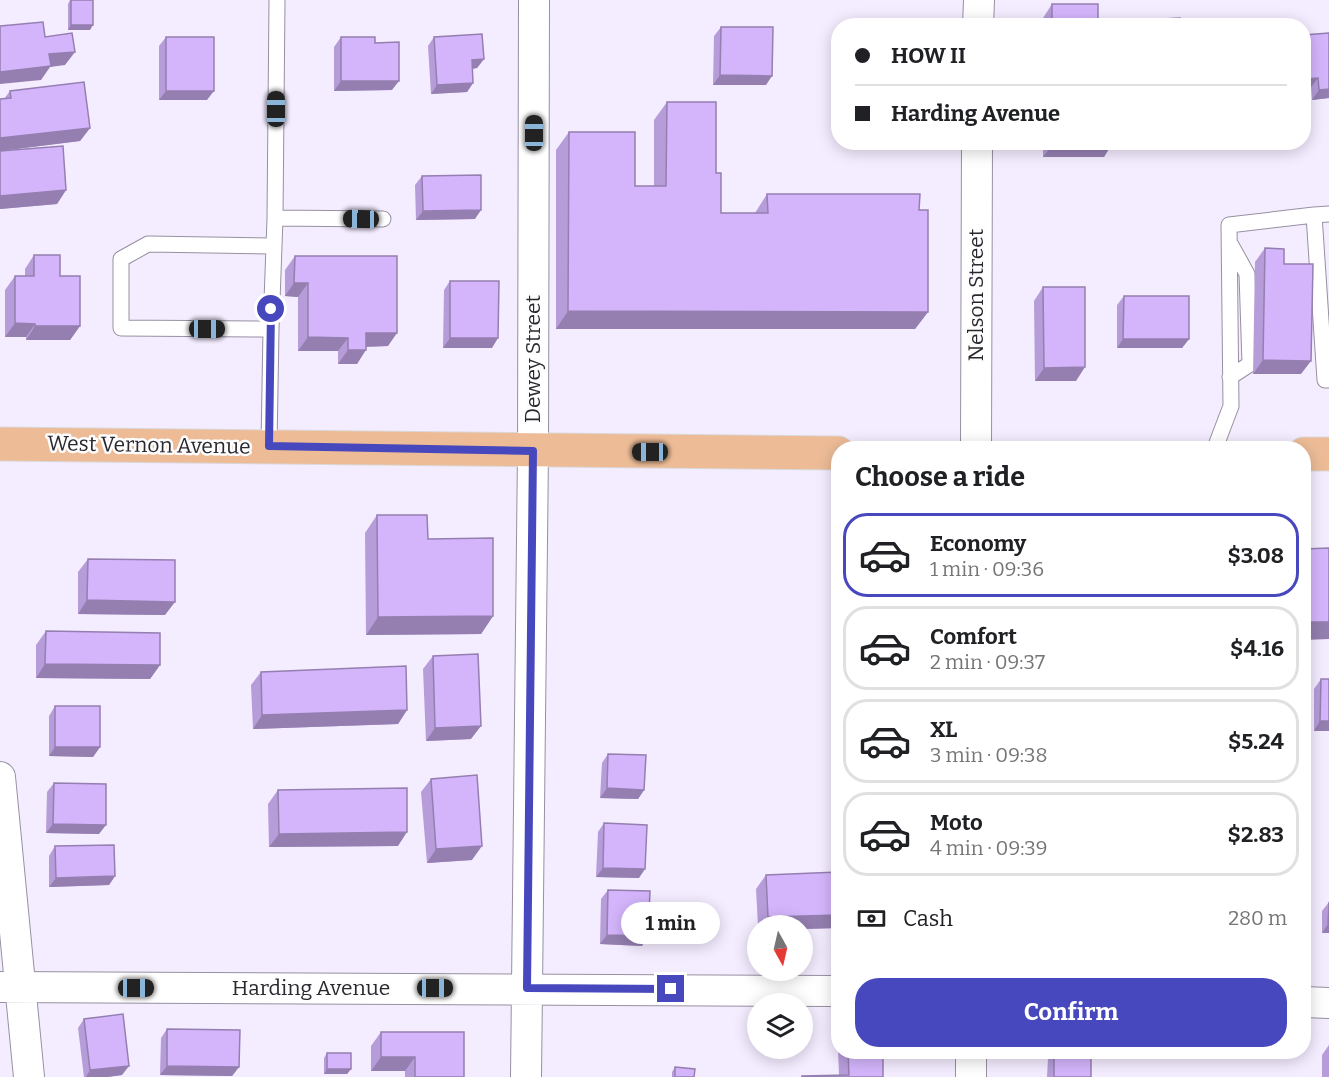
<!DOCTYPE html>
<meta charset="utf-8">
<style>
body{margin:0;font-family:Bitter,serif;background:#f2f2f2;color:#202124;height:100vh;display:flex;flex-direction:column;font-size:22px;white-space:nowrap}
*{box-sizing:border-box;margin:0}
p{font-size:20px;color:#757577}
.icon{flex:none;width:33px;height:33px;fill:none;stroke:currentColor;stroke-width:2;stroke-linecap:round;stroke-linejoin:round}
.map{position:relative;flex:1;overflow:hidden}
.drawer{position:absolute;left:831px;top:441px;width:480px;height:618px;display:flex;flex-direction:column;background:#fff;border-radius:24px;box-shadow:0 3px 15px #0003}
.drawer>*{flex:none}
.top-card{position:absolute;left:831px;top:18px;width:480px;height:132px;border-radius:24px;box-shadow:0 3px 15px #0003;display:grid;align-content:center;height:132px;padding:0 24px;background:#fff}
.needle{width:39px;rotate:172deg}
.controls{position:absolute;left:747px;top:915px;display:grid;gap:12px}
.controls a{display:grid;place-items:center;width:66px;height:66px;border-radius:50%;background:#fff;box-shadow:0 3px 15px #0003;font-size:30px}
.end{position:absolute;width:27px;height:27px;margin:-14px;border:8px solid #4848be;background:#fff;box-shadow:0 0 0 3px #fff}
.from{border-radius:50%}
.bubble{position:absolute;height:42px;border-radius:21px;background:#fff;box-shadow:0 3px 15px #0003;font-size:20px;font-weight:700;line-height:42px;text-align:center}
.car{position:absolute;width:18px;height:36px;margin:-18px -9px;border-radius:8px;box-shadow:0 0 4px 2px #0007;background:linear-gradient(#222 24%,#8ab4d8 0 40%,#222 0 76%,#8ab4d8 0 86%,#222 0)}
.top-card b{display:flex;align-items:center;gap:21px;height:57px;font-size:22px}
.top-card b+b{border-top:2px solid #e0e0e0}
.top-card i{width:15px;height:15px;background:#202124}
ul{padding:0;list-style:none}
li{display:flex;align-items:center;gap:18px;height:84px;margin:0 12px 9px;padding:0 12px;border:3px solid #e0e0e0;border-radius:24px}
li div{flex:1}
li b{display:block;font-size:22px}
li em{font-style:normal;font-weight:700}
li.active{border-color:#4848be}
li>.icon{width:54px;height:54px;stroke-width:1.5}
h2{padding:0 24px;font-size:27px;line-height:72px}
.pay{display:flex;align-items:center;gap:15px;height:66px;padding:0 24px;font-size:22px}
.pay p{margin-inline-start:auto}
.action{display:flex;gap:12px;margin-top:auto;padding:12px 24px}
.action a{flex:1;height:69px;border-radius:24px;background:#4848be;color:#fff;font-size:24px;font-weight:700;line-height:69px;text-align:center}
.map>svg:first-child{display:block}
.lines{fill:none;stroke-linecap:round;stroke-linejoin:round}
.service-casing{stroke:#9790a1;stroke-width:17}
.minor-casing{stroke:#9790a1;stroke-width:32}
.primary-casing{stroke:#d9d8d9;stroke-width:35}
.service{stroke:#fff;stroke-width:15}
.minor{stroke:#fff;stroke-width:30}
.primary{stroke:#edbc97;stroke-width:33}
.wall{fill:#b69cd9}
.shaded-wall{fill:#947fb0}
.building{fill:#d4b5fc;stroke:#947fb0;stroke-width:1.5}
.route{stroke:#4848be;stroke-width:8}
.labels{text-anchor:middle;stroke-width:5;stroke-linejoin:round;paint-order:stroke}
.street-label{font-size:21px;fill:#2a272e;stroke:#fdfdfd}
</style>
<div class="map">
<svg width="1329" height="1077" viewBox="0 0 1329 1077">
<rect width="100%" height="100%" fill="#f4ecff"/>
<g class="lines">
<!-- service casing -->
<g class="service-casing">
<path id="service" d="M1329 214 1314 215 1325 380H1329
M275 218 383 219
M271 329 121 328V259L148 244 273 246
M1230 377 1250 364 1247 274 1231 245
M269 446 271 329 275 218 277 0
M1215 448 1231 406 1229 225 1314 215"/>
</g>
<!-- minor casing -->
<g class="minor-casing">
<path id="minor" d="M978 26 979 0
M976 448 977 142
M0 777 29 1077
M0 987 838 991
M1304 1002 1329 1003
M971 1052V1077
M526 1077 533 451 534 0"/>
</g>
<!-- primary casing -->
<g class="primary-casing">
<path id="primary" d="M0 444 838 453
M1304 454H1329"/>
</g>
<!-- service -->
<use href="#service" class="service"/>
<!-- minor -->
<use href="#minor" class="minor"/>
<!-- primary -->
<use href="#primary" class="primary"/>
</g>
<!-- wall -->
<path class="wall" d="M70 0H93L90 30H68V4Z
M1052 4 1098 24 1116 26H1043V18Z
M721 27 766 85H713L714 36Z
M1304 35 1329 98 1312 100 1311 87 1304 88Z
M166 37 207 100H159V46Z
M341 37 375 43 392 90 334 91V47Z
M434 37 484 59 477 68 473 69V83L467 92 431 94 428 46Z
M10 91 90 128 80 141 8 150 66 190 57 204 0 209V99H4Z
M667 102 716 173 721 213H755L767 194 919 210 928 312 915 329H556V150L569 132 635 186H654V120Z
M1043 142H1110V147L1104 157H1043Z
M422 176 475 219 416 220 415 185Z
M1265 248 1284 264 1301 374H1253L1255 262Z
M34 255 60 276 80 326 70 340H26V337H5V290L15 276H25V269Z
M295 256 388 346 366 347 357 364H338V351H298V297L285 296V270Z
M450 281 492 348H443L444 290Z
M1043 287 1076 381H1035L1034 301Z
M1124 296 1189 339 1182 348H1117V305Z
M377 515 428 539 493 616 481 634 366 635 365 533Z
M88 559 165 615 78 614V572Z
M46 631 160 665 150 679 36 678V645Z
M433 656 471 739 426 741 423 669Z
M261 672 407 710 398 724 253 729 251 685Z
M1321 679 1329 731H1314V689Z
M55 706 100 747 93 757 49 756V716Z
M608 754 644 790 638 799 600 798 602 763Z
M431 779 472 860 427 863 421 792Z
M54 783 99 834 46 833 47 792Z
M278 790 398 846 269 847 268 804Z
M604 823 639 878 596 877 598 832Z
M55 846 115 876 109 885 49 887V856Z
M766 875 838 928 802 929V926H758L756 889Z
M608 890 642 946 600 944 601 899Z
M1329 902V933H1322V911Z
M84 1019 122 1075 107 1077H84L78 1028Z
M167 1029 239 1067 232 1076 160 1075 161 1038Z
M381 1032 464 1077H405V1071H371V1046Z
M1329 1045V1077H1322V1055Z
M838 1049V1052H883V1077H801L802 1076 839 1075 838 1050Z
M1052 1052H1091V1077H1047L1048 1058Z
M327 1053 351 1069 347 1074H324V1058Z
M675 1067 694 1077H672V1072Z"/>
<!-- shaded-wall -->
<path class="shaded-wall" d="M71 25H93L90 30H68Z
M75 52 65 65 50 67 41 80 0 84V72L49 54Z
M484 59 477 68 466 69 472 60Z
M720 75 772 76 766 85H713Z
M1318 78 1311 87 1304 88V83L1306 79Z
M341 81H399L392 90 334 91Z
M473 83 467 92 431 94 437 85Z
M1329 89V98L1312 100 1319 90Z
M166 91H214L207 100H159Z
M90 128 80 141 0 151V138Z
M1110 147 1104 157H1043L1050 148Z
M66 190 57 204 0 209V196Z
M481 210 475 219 416 220 423 211Z
M294 283H308L298 297 285 296Z
M568 311 928 312 915 329H556Z
M15 323 35 324 26 337H5Z
M35 326H80L70 340H26Z
M366 333H397L388 346 356 347Z
M308 337 348 338 338 351H298Z
M450 338H498L492 348H443Z
M1123 339H1189L1182 348H1117Z
M348 350H366L357 364H338Z
M1263 360 1311 361 1301 374H1253Z
M1085 367 1076 381H1035L1044 368Z
M87 600 175 602 165 615 78 614Z
M493 616 481 634 366 635 378 617Z
M1304 622H1329V639L1304 640Z
M45 664 160 665 150 679 36 678Z
M407 710 398 724 253 729 262 715Z
M1320 721H1329V731H1314Z
M481 726 471 739 426 741 435 728Z
M55 747H100L93 757 49 756Z
M607 788 644 790 638 799 600 798Z
M53 824 106 825 99 834 46 833Z
M407 832 398 846 269 847 279 834Z
M482 846 472 860 427 863 436 849Z
M603 868 645 869 639 878 596 877Z
M115 876 109 885 49 887 56 878Z
M838 915V928L802 929V926H762L768 917Z
M1328 924H1329V933H1322Z
M607 935 648 936 642 946 600 944Z
M381 1057H415L405 1071H371Z
M129 1066 122 1075 107 1077H86L90 1070Z
M167 1066 239 1067 232 1076 160 1075Z
M327 1069H351L347 1074H324Z"/>
<!-- building -->
<path class="building" d="M71 0H93V25H71Z
M1052 4H1098V24H1116V26H1052Z
M1180 18 1181 26H1164V19Z
M43 22 45 37 72 33 75 52 49 54 51 66 0 72V26Z
M721 27H773L772 76 720 75Z
M1329 33V89L1319 90 1318 78 1306 79 1304 53V35Z
M482 34 484 59 472 60 473 83 437 85 434 37Z
M166 37H214V91H166Z
M341 37H375V43L399 42V81H341Z
M84 82 90 128 0 138V99L11 98 10 91Z
M667 102H716V173H721V213H768L767 194H920L919 210H928V312L568 311 569 132H635V186H666Z
M1050 142H1110V147L1050 148Z
M63 146 66 190 0 196V151Z
M481 175V210L423 211 422 176Z
M1265 248 1284 249V264H1313L1311 361 1263 360Z
M34 255H60V276H80V326H35V324L15 323V276H34Z
M295 256H397V333H366V350H348V338L308 337V283H294Z
M450 281H499L498 338H450Z
M1043 287H1085V367L1044 368Z
M1124 296H1189V339H1123Z
M377 515H427L428 539 493 538V616L378 617Z
M1329 548V622H1304V549Z
M88 559 175 560V602L87 600Z
M46 631 160 633V665L45 664Z
M478 654 481 726 435 728 433 656Z
M406 666 407 710 262 715 261 672Z
M1321 679H1329V721H1320Z
M55 706H100V747H55Z
M608 754 646 755 644 790 607 788Z
M477 775 482 846 436 849 431 779Z
M54 783 106 784V825L53 824Z
M407 788V832L279 834 278 790Z
M604 823 647 825 645 869 603 868Z
M114 845 115 876 56 878 55 846Z
M838 872V915L768 917 766 875Z
M608 890 650 891 648 936 607 935Z
M1329 902V924H1328Z
M123 1014 129 1066 90 1070 84 1019Z
M167 1029 240 1030 239 1067 167 1066Z
M381 1032H464V1077H415V1057H381Z
M848 1052H883V1077H802V1076L849 1075Z
M1054 1052H1091V1077H1054Z
M327 1053H351V1069H327Z
M675 1067 695 1069 694 1077H675Z"/>
<g class="lines">
<!-- route -->
<path class="route" d="M271 309 269 446 533 451 527 988 671 989"/>
</g>
<g class="labels">
<!-- street labels -->
<g class="street-label">
<text transform="translate(976 295) rotate(-90)" y="7">Nelson Street</text>
<text transform="translate(533 359) rotate(-90)" y="7">Dewey Street</text>
<text transform="translate(149 445) rotate(1)" y="7">West Vernon Avenue</text>
<text x="311" y="995">Harding Avenue</text>
</g>
</g>
</svg>
<div class="controls">
<a><svg class="needle" viewBox="-14 -14 28 28"><path d="M0-13l5 13h-10z" fill="#e53935"/><path d="M0 13l5-13h-10z" fill="#757577"/></svg></a>
<a><svg class="icon" aria-label="layers" viewBox="0 0 24 24"><path d="M12 4l9 5-9 5-9-5zM3 14l9 5 9-5"/></svg></a>
</div>
<i class="end from" style="left:271px;top:309px"></i>
<i class="end" style="left:671px;top:989px"></i>
<div class="bubble" style="left:621px;top:902px;width:99px">1 min</div>
<i class="car" style="left:276px;top:109px;rotate:0deg"></i>
<i class="car" style="left:534px;top:133px;rotate:0deg"></i>
<i class="car" style="left:361px;top:219px;rotate:271deg"></i>
<i class="car" style="left:207px;top:329px;rotate:90deg"></i>
<i class="car" style="left:650px;top:452px;rotate:270deg"></i>
<i class="car" style="left:136px;top:988px;rotate:90deg"></i>
<i class="car" style="left:435px;top:988px;rotate:90deg"></i>
<div class="top-card">
<b><i class="from"></i>HOW II</b>
<b><i></i>Harding Avenue</b>
</div>
<section class="drawer">
<h2>Choose a ride</h2>
<ul>
<li class="active"><svg class="icon" aria-label="car" viewBox="0 0 24 24"><path d="M5 17H2v-5l4-1 3-4h7l3 4 3 1v5h-3M9 17h6M6 11h13"/><circle cx="7" cy="17" r="2"/><circle cx="17" cy="17" r="2"/></svg><div><b>Economy</b><p>1 min · 09:36</p></div><em>$3.08</em></li>
<li><svg class="icon" aria-label="car" viewBox="0 0 24 24"><path d="M5 17H2v-5l4-1 3-4h7l3 4 3 1v5h-3M9 17h6M6 11h13"/><circle cx="7" cy="17" r="2"/><circle cx="17" cy="17" r="2"/></svg><div><b>Comfort</b><p>2 min · 09:37</p></div><em>$4.16</em></li>
<li><svg class="icon" aria-label="car" viewBox="0 0 24 24"><path d="M5 17H2v-5l4-1 3-4h7l3 4 3 1v5h-3M9 17h6M6 11h13"/><circle cx="7" cy="17" r="2"/><circle cx="17" cy="17" r="2"/></svg><div><b>XL</b><p>3 min · 09:38</p></div><em>$5.24</em></li>
<li><svg class="icon" aria-label="car" viewBox="0 0 24 24"><path d="M5 17H2v-5l4-1 3-4h7l3 4 3 1v5h-3M9 17h6M6 11h13"/><circle cx="7" cy="17" r="2"/><circle cx="17" cy="17" r="2"/></svg><div><b>Moto</b><p>4 min · 09:39</p></div><em>$2.83</em></li>
</ul>
<div class="pay"><svg class="icon" aria-label="cash" viewBox="0 0 24 24"><path d="M3 7h18v10H3z"/><circle cx="12" cy="12" r="2"/></svg>Cash<p>280 m</p></div>
<div class="action"><a>Confirm</a></div>
</section>
</div>
